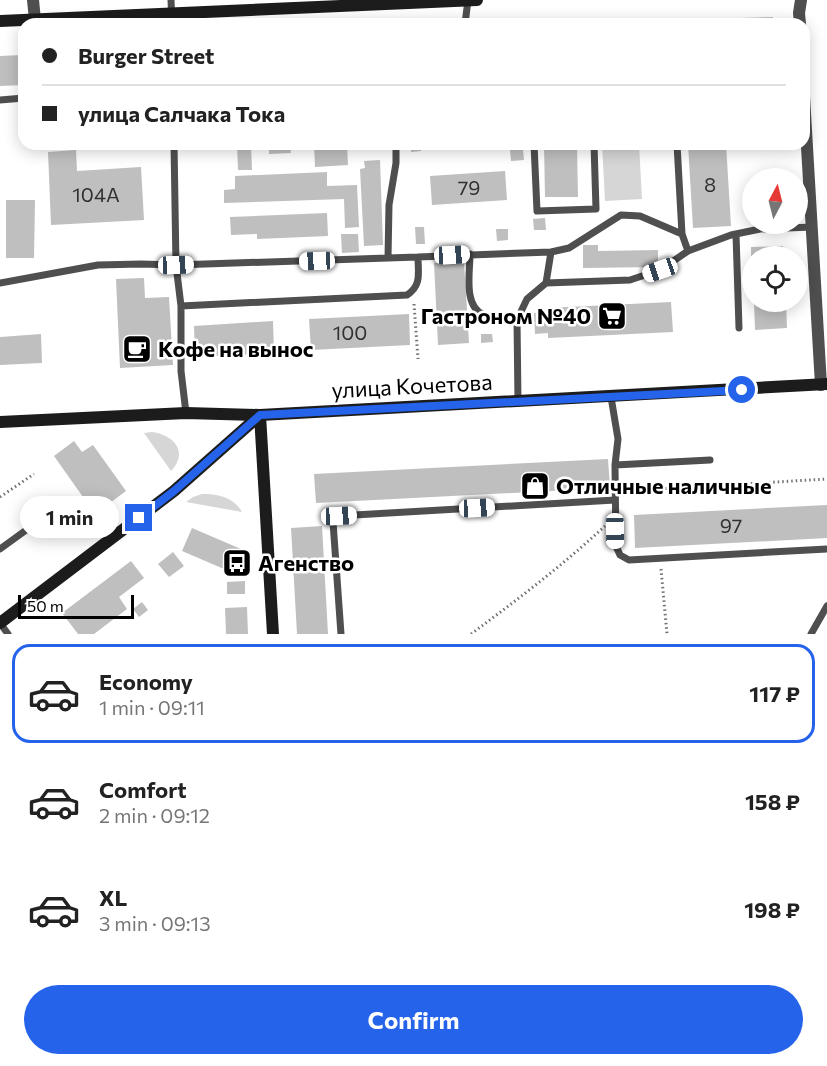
<!DOCTYPE html>
<meta charset="utf-8">
<style>
body{margin:0;font-family:Commissioner,sans-serif;background:#f2f2f2;color:#222;height:100vh;display:flex;flex-direction:column;font-size:22px;white-space:nowrap}
*{box-sizing:border-box;margin:0}
p{font-size:20px;color:#767676}
.icon{flex:none;width:33px;height:33px;fill:none;stroke:currentColor;stroke-width:2;stroke-linecap:round;stroke-linejoin:round}
.map{position:relative;height:634px;overflow:hidden}
.side{display:flex;flex-direction:column;background:#fff;flex:1}
.side>*{flex:none}
.banner{position:absolute;left:18px;top:18px;width:792px;height:132px;border-radius:18px;box-shadow:0 3px 15px #0003;display:grid;align-content:center;height:132px;padding:0 24px;background:#fff}
.needle{width:39px;rotate:7deg}
.controls{position:absolute;left:742px;top:168px;display:grid;gap:12px}
.controls a{display:grid;place-items:center;width:66px;height:66px;border-radius:50%;background:#fff;box-shadow:0 3px 15px #0003;font-size:30px}
.scale{position:absolute;left:18px;bottom:15px;width:116px;box-sizing:border-box;padding-left:6px;border:3px solid #000;border-top:0;font-size:16px;line-height:21px;white-space:nowrap;color:#000;-webkit-text-stroke:4px #fff;paint-order:stroke}
.end{position:absolute;width:27px;height:27px;margin:-14px;border:8px solid #2563eb;background:#fff;box-shadow:0 0 0 3px #fff}
.from{border-radius:50%}
.bubble{position:absolute;height:42px;border-radius:21px;background:#fff;box-shadow:0 3px 15px #0003;font-size:20px;font-weight:700;line-height:42px;text-align:center}
.car{position:absolute;width:18px;height:36px;margin:-18px -9px;border-radius:8px;box-shadow:0 0 4px 2px #0007;background:linear-gradient(#fff 24%,#345 0 40%,#fff 0 76%,#345 0 86%,#fff 0)}
.banner b{display:flex;align-items:center;gap:21px;height:57px;font-size:22px}
.banner b+b{border-top:2px solid #e0e0e0}
.banner i{width:15px;height:15px;background:#222}
ul{padding:10px 0 0;list-style:none}
li{display:flex;align-items:center;gap:18px;height:99px;margin:0 12px 9px;padding:0 12px;border:3px solid transparent;border-radius:18px}
li div{flex:1}
li b{display:block;font-size:22px}
li em{font-style:normal;font-weight:700}
li.active{border-color:#2563eb}
li>.icon{width:54px;height:54px;stroke-width:1.5}
.action{display:flex;gap:12px;margin-top:auto;padding:12px 24px}
.action a{flex:1;height:69px;border-radius:36px;background:#2563eb;color:#fff;font-size:24px;font-weight:700;line-height:69px;text-align:center}
.map>svg:first-child{display:block}
.green{fill:#d6d6d6}
.building{fill:#bfbfbf}
.lines{fill:none;stroke-linecap:round;stroke-linejoin:round}
.path{stroke:#717171;stroke-width:3;stroke-dasharray:1.5 3;stroke-linecap:butt}
.lane{stroke:#4f4f4f;stroke-width:7}
.street{stroke:#4f4f4f;stroke-width:12}
.secondary{stroke:#1c1c1c;stroke-width:12}
.route{stroke:#2563eb;stroke-width:8}
.labels{text-anchor:middle;stroke-width:5;stroke-linejoin:round;paint-order:stroke}
.number-label{font-size:20px;fill:#303030}
.poi-label{font-size:22px;font-weight:bold;fill:#000;stroke:#fff;text-anchor:start}
.street-label{font-size:22px;fill:#000;stroke:#fff}
</style>
<div class="map">
<svg width="827" height="634" viewBox="0 0 827 634">
<rect width="100%" height="100%" fill="#fff"/>
<!-- green -->
<path class="green" d="M602 144H639L642 199 605 201Z
M152 432C174 435 189 452 171 471L144 433Z
M202 494C217 493 235 498 242 512L186 502 193 497Z"/>
<!-- building -->
<path class="building" d="M773 17V24H741V18Z
M22 55 24 85 0 86V56Z
M237 144H251L252 170H238Z
M269 144H290L291 153 269 154Z
M314 144H347L348 165 315 167Z
M411 144H420L421 151 411 152Z
M544 144H577L578 197H545Z
M688 144H726L731 226 693 228Z
M523 149 524 160 511 161 510 150Z
M76 150 77 171 141 167 144 220 51 225 48 152Z
M380 160 383 245 364 246 360 169 365 168 364 161Z
M505 171 507 200 432 205 430 176Z
M327 172V186L357 185 359 227 345 228 344 199 224 203V190L235 189V176Z
M6 200H35L34 258H6Z
M327 213 328 236 257 239V234L231 235 230 217Z
M545 218 546 230H534L533 219Z
M415 227H424L425 244H416Z
M496 229H508V240L497 241Z
M341 234H358L359 252 342 253Z
M583 245H598V251L658 250V267L583 268Z
M783 246 784 256H751V247Z
M464 261 469 343 438 345 434 263Z
M144 278 145 298 169 297 173 365 120 368 116 279Z
M671 302 673 332 548 338V333L535 334 534 313 547 312V308Z
M754 302H786L787 328 755 330Z
M409 314 410 345 311 350 309 319Z
M273 321 274 353 195 357 194 326Z
M41 334 42 363 0 365V337Z
M481 334H492L493 342 481 343Z
M74 441 82 452 93 445 126 491 95 514 54 456Z
M608 459 610 488 316 503 314 474Z
M827 505V538L635 548 634 515Z
M322 526 328 634H297L291 528Z
M192 528 241 549 231 572 182 551Z
M173 552 184 566 169 577 158 564Z
M131 561 144 578 119 597 127 609 94 634H78L62 613Z
M245 581V594H227V582Z
M142 602 148 610 139 617 133 609Z
M247 607 248 634H226L225 608Z"/>
<g class="lines">
<!-- path -->
<path class="path" d="M414 304 418 359
M625 491 827 479
M0 497 34 474
M661 569 667 634
M471 634C517 600 563 565 605 526"/>
<!-- lane -->
<path class="lane" d="M171 0 172 24
M465 24 468 0
M0 100 24 98
M174 144 176 265 181 306
M534 144 537 211 596 209 594 144
M677 144 682 234
M736 234 739 328
M470 254C470 272 463 307 484 315 494 319 507 319 517 320
M388 258 389 205 396 163V144
M0 283 98 265 141 264 176 265 418 257
M546 283 551 252
M611 397 618 439 615 465 616 546 620 555 629 560 827 549
M518 402 517 320 527 299 546 283 630 280 660 270 688 251 731 235 760 229 812 227
M186 413 181 371V306L407 295C422 285 418 273 418 257L551 252 569 248 621 215 640 216 682 234 688 251
M615 465 710 460
M0 549 40 520
M0 623 8 634
M341 634 333 522 334 518 337 516 615 500
M811 634 827 606"/>
<!-- street -->
<path class="street" d="M33 0 35 20
M800 24 799 13 801 0
M804 96 821 385"/>
<!-- secondary -->
<path class="secondary" d="M0 21 477 0
M260 415 273 634
M0 422 186 413 260 415 827 384
M0 623 174 491 260 415"/>
</g>
<g class="lines">
<!-- route -->
<path class="route" d="M139 518 174 491 260 415 742 390"/>
</g>
<!-- icons -->
<defs>
<g id="supermarket-square" transform="scale(1.5)"><rect x="-9" y="-9" width="18" height="18" rx="4" fill="#000" stroke="#fff"/><path d="M-6-5.5h2.5l.6 2H6L4.5 2H-2.5L-4.4-4H-6ZM-1.5 3.2a1.3 1.3 0 1 0 .1 0ZM3 3.2a1.3 1.3 0 1 0 .1 0Z" fill="#fff"/></g>
<g id="cafe-square" transform="scale(1.5)"><rect x="-9" y="-9" width="18" height="18" rx="4" fill="#000" stroke="#fff"/><path d="M-5.5-4.5H6V0H3Q3 3.5 0 3.5H-2.5Q-5.5 3.5-5.5 0ZM3-3.2v2h1.7v-2ZM-6 4.5H4V6H-6Z" fill="#fff"/></g>
<g id="shop-square" transform="scale(1.5)"><rect x="-9" y="-9" width="18" height="18" rx="4" fill="#000" stroke="#fff"/><path d="M-5-2.5h2.3a2.7 3.5 0 0 1 5.4 0H5L5.5 6h-11ZM-1.5-2.5h3a1.5 2.3 0 0 0-3 0Z" fill="#fff"/></g>
<g id="bus-square" transform="scale(1.5)"><rect x="-9" y="-9" width="18" height="18" rx="4" fill="#000" stroke="#fff"/><path d="M-5-6H5V4H4V6H2V4H-2V6H-4V4H-5ZM-3.5-4V0h7V-4ZM-3.5 1.2v1.5H-2V1.2ZM2 1.2v1.5H3.5V1.2Z" fill="#fff"/></g>
</defs>
<g fill-rule="evenodd">
<use href="#supermarket-square" x="612" y="316"/>
<use href="#cafe-square" x="137" y="349"/>
<use href="#shop-square" x="535" y="486"/>
<use href="#bus-square" x="237" y="563"/>
</g>
<g class="labels">
<!-- number labels -->
<g class="number-label">
<text x="710" y="192">8</text>
<text x="469" y="195">79</text>
<text x="96" y="202">104А</text>
<text x="350" y="340">100</text>
<text x="731" y="533">97</text>
</g>
<!-- poi labels -->
<g class="poi-label">
<text x="591" y="324" text-anchor="end">Гастроном №40</text>
<text x="158" y="357">Кофе на вынос</text>
<text x="556" y="494">Отличные наличные</text>
<text x="258" y="571">Агенство</text>
</g>
<!-- street labels -->
<g class="street-label">
<text transform="translate(412 386) rotate(-3)" y="8">улица Кочетова</text>
</g>
</g>
</svg>
<div class="controls">
<a><svg class="needle" viewBox="-14 -14 28 28"><path d="M0-13l5 13h-10z" fill="#e53935"/><path d="M0 13l5-13h-10z" fill="#767676"/></svg></a>
<a><svg class="icon" aria-label="locate" viewBox="0 0 24 24"><circle cx="12" cy="12" r="6"/><path d="M12 2v4M12 18v4M2 12h4M18 12h4"/></svg></a>
</div>
<div class="scale">50 m</div>
<i class="end from" style="left:742px;top:390px"></i>
<i class="end" style="left:139px;top:518px"></i>
<div class="bubble" style="left:20px;top:496px;width:99px">1 min</div>
<i class="car" style="left:452px;top:255px;rotate:87deg"></i>
<i class="car" style="left:317px;top:261px;rotate:268deg"></i>
<i class="car" style="left:176px;top:265px;rotate:88deg"></i>
<i class="car" style="left:660px;top:270px;rotate:251deg"></i>
<i class="car" style="left:477px;top:508px;rotate:87deg"></i>
<i class="car" style="left:339px;top:516px;rotate:87deg"></i>
<i class="car" style="left:615px;top:531px;rotate:179deg"></i>
<div class="banner">
<b><i class="from"></i>Burger Street</b>
<b><i></i>улица Салчака Тока</b>
</div>
</div>
<section class="side">
<ul>
<li class="active"><svg class="icon" aria-label="car" viewBox="0 0 24 24"><path d="M5 17H2v-5l4-1 3-4h7l3 4 3 1v5h-3M9 17h6M6 11h13"/><circle cx="7" cy="17" r="2"/><circle cx="17" cy="17" r="2"/></svg><div><b>Economy</b><p>1 min · 09:11</p></div><em>117 ₽</em></li>
<li><svg class="icon" aria-label="car" viewBox="0 0 24 24"><path d="M5 17H2v-5l4-1 3-4h7l3 4 3 1v5h-3M9 17h6M6 11h13"/><circle cx="7" cy="17" r="2"/><circle cx="17" cy="17" r="2"/></svg><div><b>Comfort</b><p>2 min · 09:12</p></div><em>158 ₽</em></li>
<li><svg class="icon" aria-label="car" viewBox="0 0 24 24"><path d="M5 17H2v-5l4-1 3-4h7l3 4 3 1v5h-3M9 17h6M6 11h13"/><circle cx="7" cy="17" r="2"/><circle cx="17" cy="17" r="2"/></svg><div><b>XL</b><p>3 min · 09:13</p></div><em>198 ₽</em></li>
</ul>
<div class="action"><a>Confirm</a></div>
</section>
